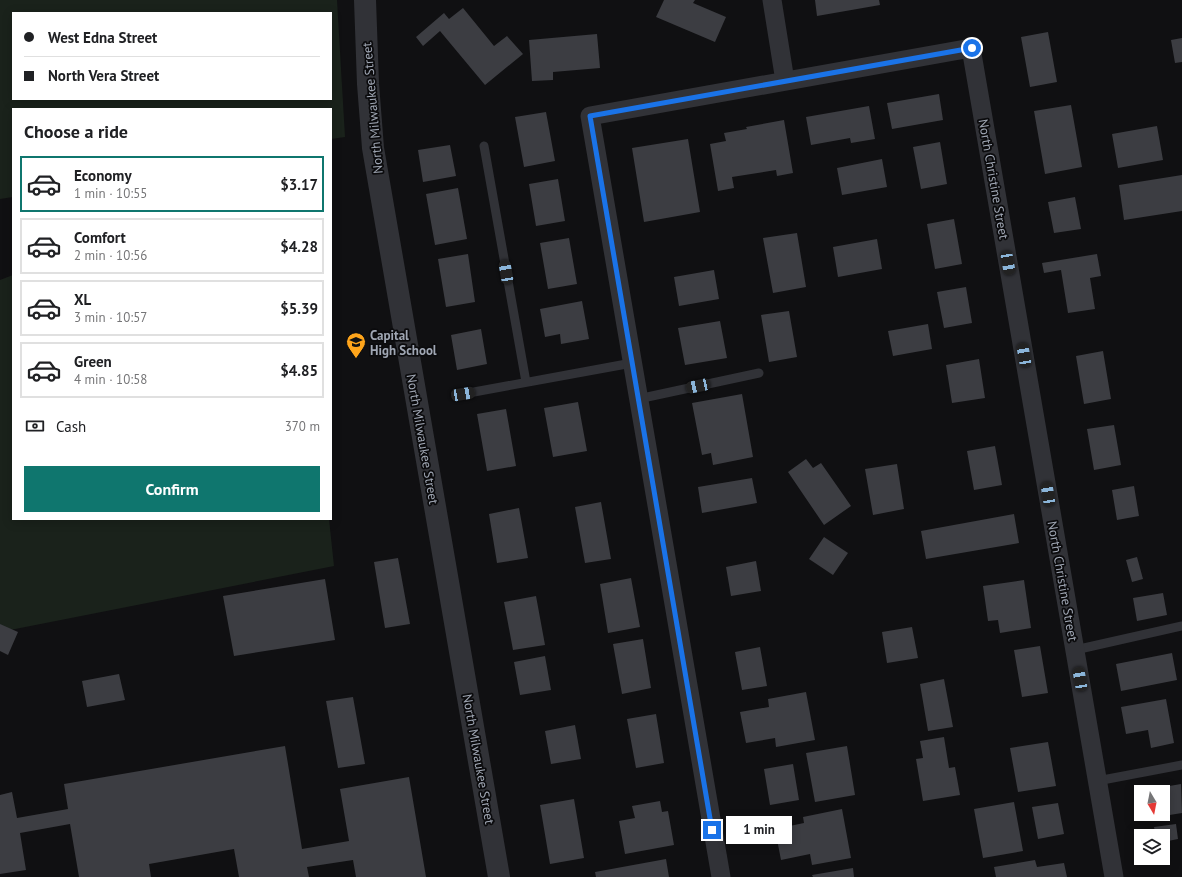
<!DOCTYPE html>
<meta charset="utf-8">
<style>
body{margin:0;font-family:"PT Sans",sans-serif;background:#f6f6f6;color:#202124;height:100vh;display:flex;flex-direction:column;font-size:15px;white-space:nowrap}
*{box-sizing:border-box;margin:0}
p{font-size:13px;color:#757577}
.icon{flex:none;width:22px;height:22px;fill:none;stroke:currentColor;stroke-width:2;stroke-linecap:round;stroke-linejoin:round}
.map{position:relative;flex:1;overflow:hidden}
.panel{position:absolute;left:12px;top:108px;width:320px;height:412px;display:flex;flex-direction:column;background:#fff;border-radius:0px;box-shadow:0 2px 10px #0003}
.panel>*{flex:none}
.guide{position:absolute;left:12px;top:12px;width:320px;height:88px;border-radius:0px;box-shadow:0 2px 10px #0003;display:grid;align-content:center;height:88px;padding:0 12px;background:#fff}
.needle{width:26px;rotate:170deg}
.tools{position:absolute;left:1134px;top:785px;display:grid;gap:8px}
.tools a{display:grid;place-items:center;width:36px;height:36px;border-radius:0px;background:#fff;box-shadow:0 2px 10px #0003;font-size:20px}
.end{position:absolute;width:18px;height:18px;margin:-9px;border:5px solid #1a73e8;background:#fff;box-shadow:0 0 0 2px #fff}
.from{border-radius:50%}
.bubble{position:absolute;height:28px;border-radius:0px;background:#fff;box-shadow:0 2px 10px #0003;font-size:13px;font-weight:600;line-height:28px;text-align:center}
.car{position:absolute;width:12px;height:24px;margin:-12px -6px;border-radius:5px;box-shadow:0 0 3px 1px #0007;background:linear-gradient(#222 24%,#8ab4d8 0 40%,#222 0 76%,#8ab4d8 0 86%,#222 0)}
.guide b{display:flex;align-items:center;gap:14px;height:38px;font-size:15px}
.guide b+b{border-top:1px solid #e0e0e0}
.guide i{width:10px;height:10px;background:#202124}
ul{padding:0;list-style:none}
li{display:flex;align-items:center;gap:12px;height:56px;margin:0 8px 6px;padding:0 4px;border:2px solid #e0e0e0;border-radius:0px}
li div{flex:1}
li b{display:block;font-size:15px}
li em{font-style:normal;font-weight:600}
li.on{border-color:#0f766e}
li>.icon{width:36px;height:36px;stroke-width:1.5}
h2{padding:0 12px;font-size:18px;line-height:48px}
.pay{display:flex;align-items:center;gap:10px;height:44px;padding:0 12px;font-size:15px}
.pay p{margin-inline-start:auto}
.cta{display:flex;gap:8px;margin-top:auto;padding:8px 12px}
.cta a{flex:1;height:46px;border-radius:0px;background:#0f766e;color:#fff;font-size:16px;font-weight:600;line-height:46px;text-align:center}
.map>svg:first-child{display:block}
.green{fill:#1a221b;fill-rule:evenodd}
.building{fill:#3c3d42}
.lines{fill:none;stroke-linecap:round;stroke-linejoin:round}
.service{stroke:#313237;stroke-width:9}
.minor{stroke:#313237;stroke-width:19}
.tertiary{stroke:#313237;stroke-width:22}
.route{stroke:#1a73e8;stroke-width:5}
.labels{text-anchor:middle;stroke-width:3.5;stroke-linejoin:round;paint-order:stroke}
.street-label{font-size:13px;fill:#a0a7b4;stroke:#0b0b0d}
.poi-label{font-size:13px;font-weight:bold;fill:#a0a7b4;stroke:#0b0b0d;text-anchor:start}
</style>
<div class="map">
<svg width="1182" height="877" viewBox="0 0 1182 877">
<rect width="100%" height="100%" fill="#101012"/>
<!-- green -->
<path class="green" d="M0 0H337L345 137 331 139V109H13V197L0 199ZM13 13H331V99H13Z
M13 275V519H329L334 566 0 632V280Z"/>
<!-- building -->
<path class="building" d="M664 0H695L693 3 726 17 715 42 656 17Z
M815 0H879L880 5 817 16Z
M463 8 494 46 507 36 523 54 485 85 440 31 423 46 416 37 444 13 449 19Z
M1048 32 1057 82 1030 87 1021 37Z
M597 34 600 68 553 72V80L532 81 529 40Z
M1182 38V62L1175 63 1171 40Z
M939 94 943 120 892 129 887 103Z
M1071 105 1082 167 1045 174 1034 111Z
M869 106 875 139 851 143 850 138 811 145 806 117Z
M546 112 555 161 524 167 515 117Z
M784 120 793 173 777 176 776 170 732 177 734 188 718 191 710 144 726 141 724 133 747 129 746 127Z
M1157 126 1163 160 1118 168 1112 134Z
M688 139 700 212 644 222 632 148Z
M940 142 947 184 921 189 913 147Z
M450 145 456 176 423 182 418 150Z
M882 159 887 187 842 195 837 168Z
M1182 175V211L1124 220 1119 185Z
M558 179 565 221 536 226 529 184Z
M458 188 467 239 435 245 426 194Z
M1075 197 1081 229 1054 233 1048 202Z
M954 219 962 264 935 269 927 224Z
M797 233 806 287 773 293 763 238Z
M569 238 577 284 548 289 540 243Z
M877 239 882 269 838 277 833 247Z
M468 254 475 302 446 307 438 259Z
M1097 254 1101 276 1090 278 1095 309 1068 313 1061 270 1044 273 1042 263Z
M714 270 719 299 679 306 674 277Z
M966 287 972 323 944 328 937 292Z
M582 301 589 339 561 344 560 334 545 337 540 309Z
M789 311 797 357 769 362 761 315Z
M720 321 727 358 685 365 678 328Z
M928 324 932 349 893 356 888 331Z
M481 329 487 364 457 370 451 335Z
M1103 351 1111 399 1084 404 1076 356Z
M979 359 985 398 952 403 946 365Z
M742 394 753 457 713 465 711 453 702 455 692 403Z
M578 402 587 451 553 457 544 408Z
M506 409 516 466 487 471 477 414Z
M1114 425 1121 465 1094 470 1087 429Z
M995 446 1002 485 974 490 967 451Z
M806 459 813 468 821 463 851 506 824 525 788 472Z
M897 464 904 509 873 515 865 469Z
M752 478 757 503 702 513 698 487Z
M1134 486 1139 516 1117 520 1112 490Z
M601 502 611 559 585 563 575 507Z
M519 508 528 558 497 563 489 514Z
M1014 514 1019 543 926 559 921 531Z
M824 537 848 553 833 575 809 559Z
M1137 557 1143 579 1132 582 1126 560Z
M398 558 410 624 385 628 374 562Z
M756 561 761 591 731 596 726 567Z
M631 578 640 627 608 633 600 584Z
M325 579 335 640 234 656 223 596Z
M1024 580 1031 628 1000 633 998 620 988 621 983 586Z
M1163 593 1167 615 1137 621 1133 598Z
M536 596 545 645 513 650 504 602Z
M0 624 18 632 8 655 0 651Z
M912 627 918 658 887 663 882 632Z
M643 639 651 688 622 694 613 644Z
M1040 646 1048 693 1022 697 1014 650Z
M760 647 767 686 742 690 735 652Z
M1172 653 1177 680 1121 691 1116 664Z
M545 656 551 690 520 695 514 662Z
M119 674 125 700 87 707 82 681Z
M944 679 953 727 928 731 920 684Z
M806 692 815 740 776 747 775 738 746 743 740 712 769 707 768 699Z
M353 697 365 764 338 768 326 701Z
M1166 699 1174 743 1151 748 1148 730 1126 734 1121 707Z
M656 714 664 763 636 768 627 719Z
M575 725 581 759 551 764 545 731Z
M944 737 949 768 955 767 960 795 923 801 916 759 923 758 920 741Z
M1048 742 1056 786 1018 792 1010 748Z
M285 746 302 849 349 841 340 789 409 777 426 877H356L353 860 307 867 309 877H239L234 849 149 864 151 877H79L70 824 20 833 26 870 0 874V795L12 792 17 818 68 809 64 784Z
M847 746 855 795 815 802 806 753Z
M793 764 799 800 770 805 764 769Z
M1181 784 1182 813 1151 818 1150 814H1163V792H1146V790Z
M574 799 584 858 550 864 540 805Z
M660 801 662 812 668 811 674 845 625 854 619 821 635 818 632 806Z
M1014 802 1023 851 983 858 974 809Z
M1058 803 1064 834 1038 839 1032 807Z
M842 809 851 858 812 865 810 854 781 860 775 829 804 823 803 817Z
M1176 824 1178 839 1163 842V836H1156L1154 827Z
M666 859 669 877H596L595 872Z
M1035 860 1037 867 1064 863 1067 877H996L994 867Z
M853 868 854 877H813L812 875Z"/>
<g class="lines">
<!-- service -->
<path class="service" d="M484 146 526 382
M463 394 632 363
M638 399 759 373
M1075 650 1182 626
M1097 781 1182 765"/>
<!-- minor -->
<path class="minor" d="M772 0 785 81
M721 877 590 116 971 48 1114 877"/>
<!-- tertiary -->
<path class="tertiary" d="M365 0 368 84 373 148 499 877"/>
</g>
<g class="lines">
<!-- route -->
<path class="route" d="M712 830 590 116 972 48"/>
</g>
<!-- icons -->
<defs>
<g id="school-pin" transform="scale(1)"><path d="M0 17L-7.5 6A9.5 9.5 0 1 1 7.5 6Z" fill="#ffa51b" stroke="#0b0b0d"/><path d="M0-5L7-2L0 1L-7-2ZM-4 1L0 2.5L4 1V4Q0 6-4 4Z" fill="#111"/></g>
</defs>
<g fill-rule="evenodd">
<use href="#school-pin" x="356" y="342"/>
</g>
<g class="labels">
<!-- street labels -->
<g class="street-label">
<text transform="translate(372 108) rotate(-95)" y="5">North Milwaukee Street</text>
<text transform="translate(994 179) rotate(80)" y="5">North Christine Street</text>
<text transform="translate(423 439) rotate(80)" y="5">North Milwaukee Street</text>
<text transform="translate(1063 581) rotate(80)" y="5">North Christine Street</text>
<text transform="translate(479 759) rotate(80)" y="5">North Milwaukee Street</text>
</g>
<!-- poi labels -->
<g class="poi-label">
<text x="370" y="340">Capital<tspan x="370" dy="15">High School</tspan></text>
</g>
</g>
</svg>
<div class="tools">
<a><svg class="needle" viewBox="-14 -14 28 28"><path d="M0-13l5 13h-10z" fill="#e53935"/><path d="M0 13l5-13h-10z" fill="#757577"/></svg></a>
<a><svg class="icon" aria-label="layers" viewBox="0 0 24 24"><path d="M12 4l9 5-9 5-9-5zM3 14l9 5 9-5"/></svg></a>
</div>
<i class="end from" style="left:972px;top:48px"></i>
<i class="end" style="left:712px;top:830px"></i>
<div class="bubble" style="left:726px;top:816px;width:66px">1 min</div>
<i class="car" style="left:1008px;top:263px;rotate:170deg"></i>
<i class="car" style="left:506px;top:272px;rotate:350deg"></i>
<i class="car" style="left:1024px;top:355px;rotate:350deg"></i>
<i class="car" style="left:698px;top:386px;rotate:258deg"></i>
<i class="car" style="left:463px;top:394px;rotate:80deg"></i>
<i class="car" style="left:1048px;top:494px;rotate:351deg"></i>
<i class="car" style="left:1080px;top:679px;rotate:350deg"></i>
<div class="guide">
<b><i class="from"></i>West Edna Street</b>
<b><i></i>North Vera Street</b>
</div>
<section class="panel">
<h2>Choose a ride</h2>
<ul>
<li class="on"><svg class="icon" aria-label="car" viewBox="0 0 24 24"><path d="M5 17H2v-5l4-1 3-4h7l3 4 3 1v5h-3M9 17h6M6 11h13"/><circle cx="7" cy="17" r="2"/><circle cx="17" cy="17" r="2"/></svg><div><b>Economy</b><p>1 min · 10:55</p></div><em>$3.17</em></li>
<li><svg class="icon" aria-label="car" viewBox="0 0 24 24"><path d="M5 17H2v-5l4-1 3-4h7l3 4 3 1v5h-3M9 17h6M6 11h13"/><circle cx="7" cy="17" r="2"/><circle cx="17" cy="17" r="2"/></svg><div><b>Comfort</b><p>2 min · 10:56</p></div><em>$4.28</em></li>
<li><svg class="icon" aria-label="car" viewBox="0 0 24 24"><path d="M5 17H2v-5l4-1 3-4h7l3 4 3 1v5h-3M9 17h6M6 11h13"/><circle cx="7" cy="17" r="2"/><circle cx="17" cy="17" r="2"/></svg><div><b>XL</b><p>3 min · 10:57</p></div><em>$5.39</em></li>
<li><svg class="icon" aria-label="car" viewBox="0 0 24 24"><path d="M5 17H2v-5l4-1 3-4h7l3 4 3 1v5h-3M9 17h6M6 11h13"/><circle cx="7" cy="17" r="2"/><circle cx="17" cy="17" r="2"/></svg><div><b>Green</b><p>4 min · 10:58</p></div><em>$4.85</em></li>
</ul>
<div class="pay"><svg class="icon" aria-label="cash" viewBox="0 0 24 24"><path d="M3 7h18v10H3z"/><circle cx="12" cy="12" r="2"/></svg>Cash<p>370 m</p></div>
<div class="cta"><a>Confirm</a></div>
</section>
</div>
